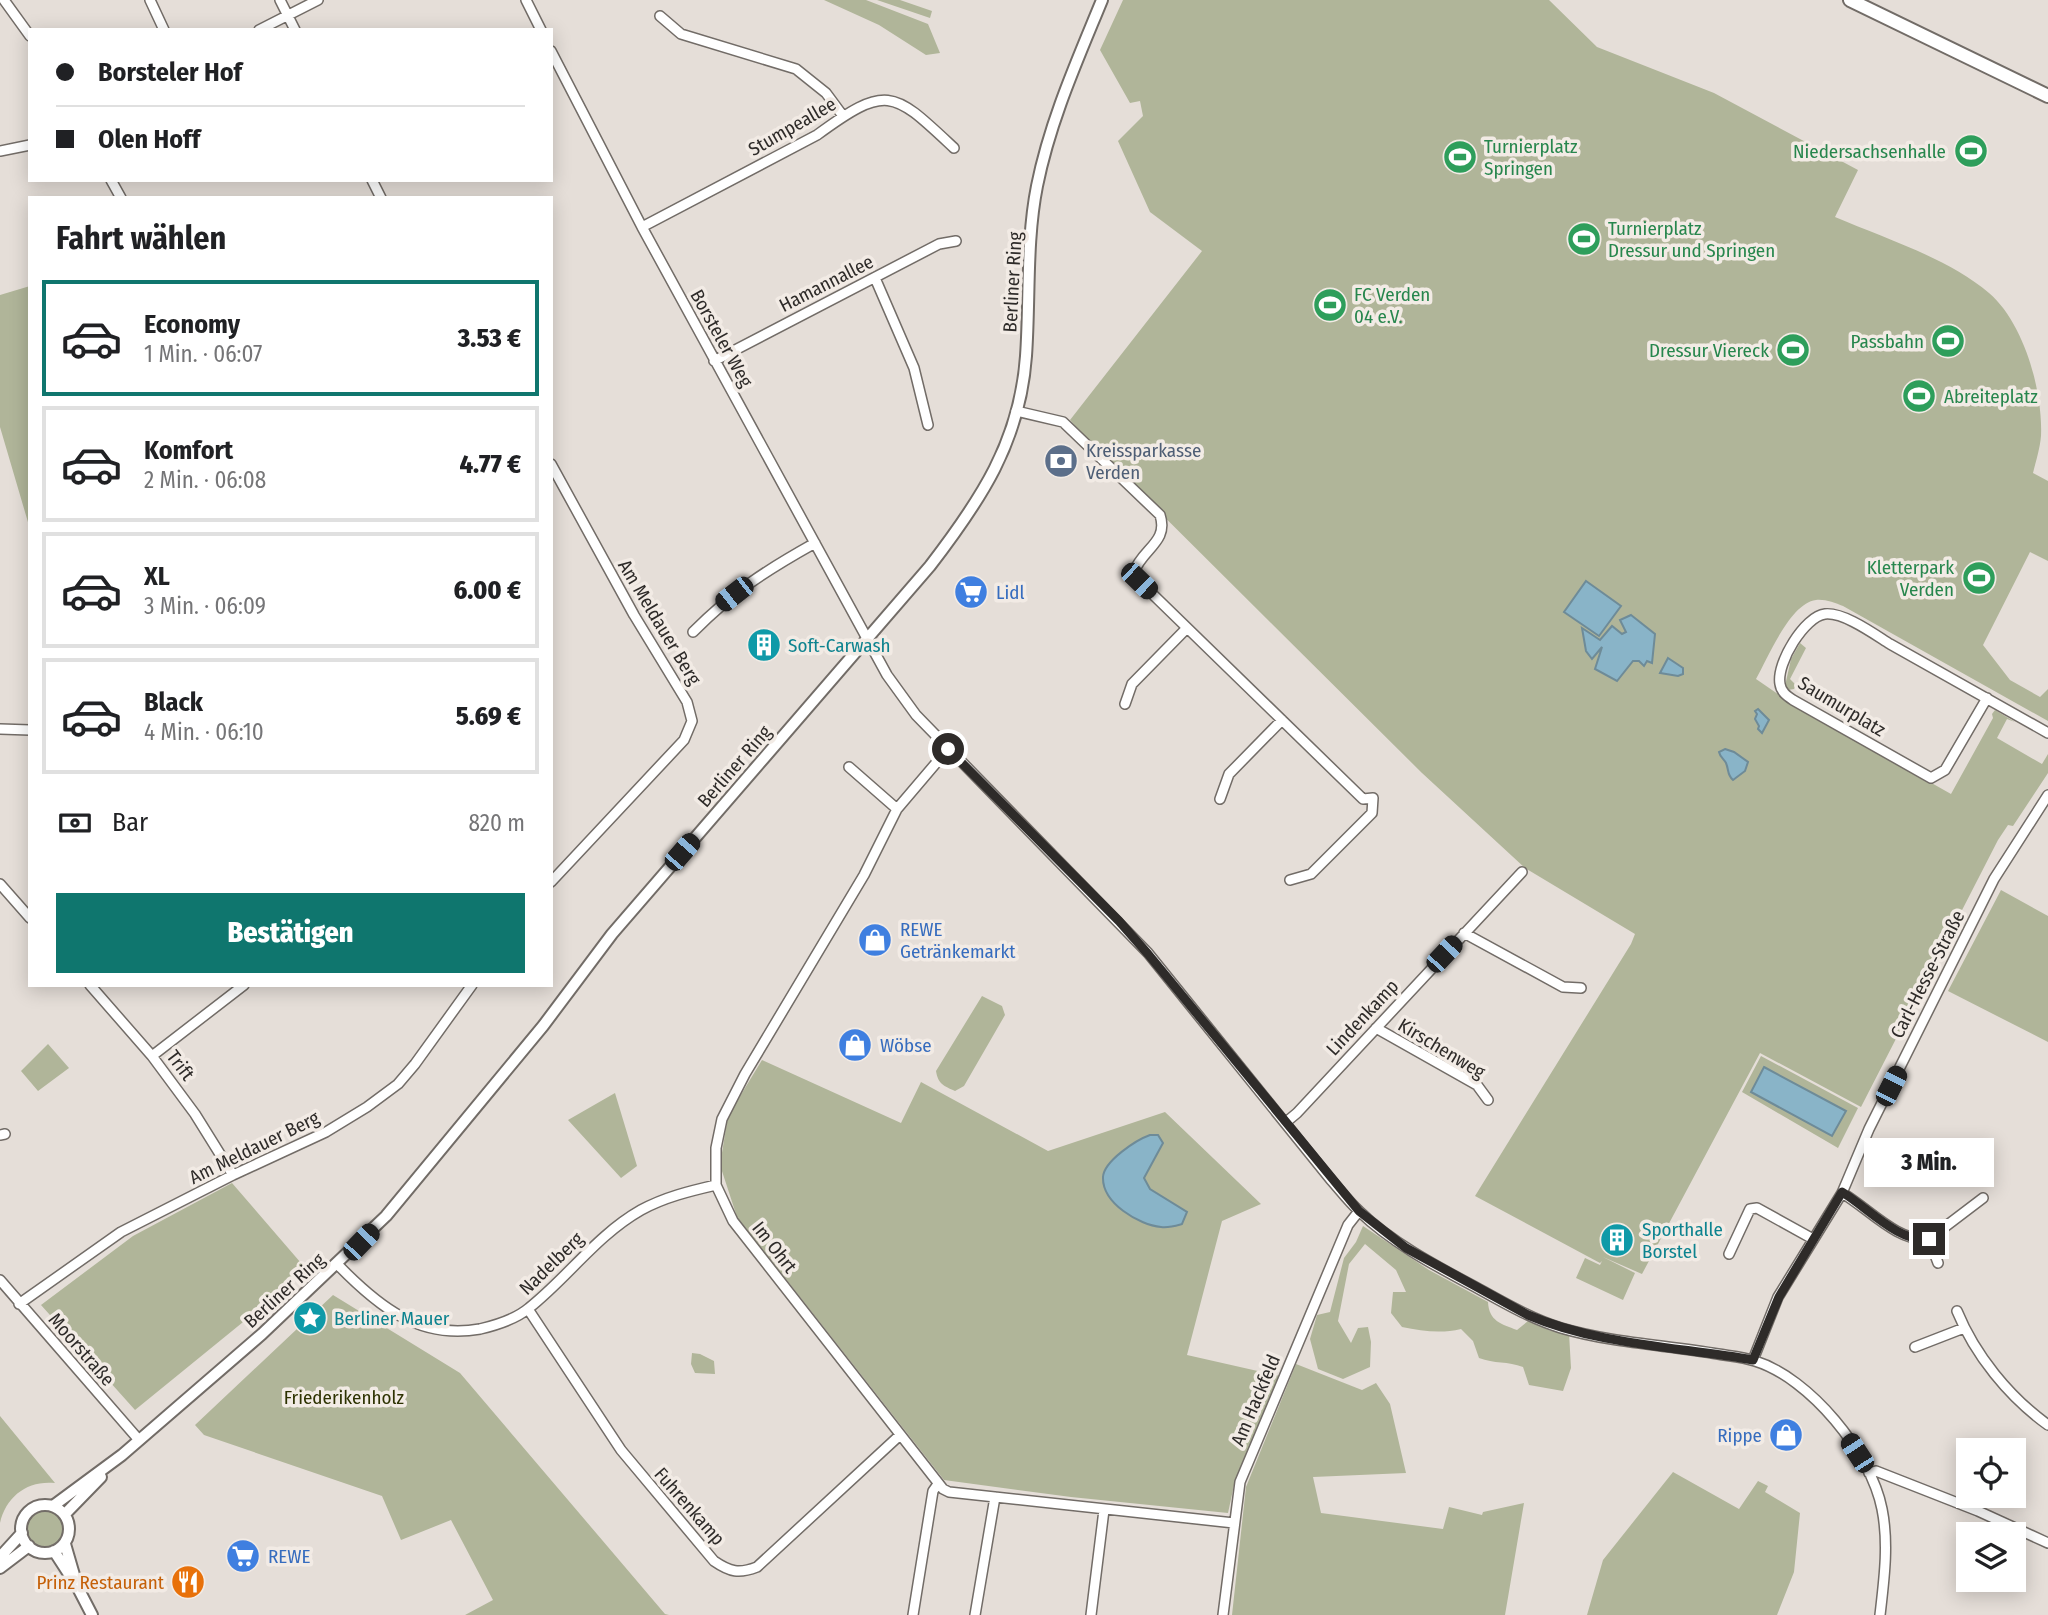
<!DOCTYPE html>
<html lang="de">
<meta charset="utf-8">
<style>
body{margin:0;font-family:"Fira Sans Condensed",sans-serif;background:#f2f2f2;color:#202124;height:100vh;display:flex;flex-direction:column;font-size:26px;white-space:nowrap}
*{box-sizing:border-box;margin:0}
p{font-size:23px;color:#757577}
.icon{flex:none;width:38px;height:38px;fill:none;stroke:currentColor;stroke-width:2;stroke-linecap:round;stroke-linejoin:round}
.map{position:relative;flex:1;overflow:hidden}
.sheet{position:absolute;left:28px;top:196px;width:525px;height:791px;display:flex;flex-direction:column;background:#fff;border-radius:0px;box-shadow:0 4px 18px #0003}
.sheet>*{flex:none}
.guide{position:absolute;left:28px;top:28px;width:525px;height:154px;border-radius:0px;box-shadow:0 4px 18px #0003;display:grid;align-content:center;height:154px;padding:0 28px;background:#fff}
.controls{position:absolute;left:1956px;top:1438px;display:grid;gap:14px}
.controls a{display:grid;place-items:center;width:70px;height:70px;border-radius:0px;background:#fff;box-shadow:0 4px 18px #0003;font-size:35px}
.end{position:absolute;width:32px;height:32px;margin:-16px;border:9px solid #2e2b29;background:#fff;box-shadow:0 0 0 4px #fff}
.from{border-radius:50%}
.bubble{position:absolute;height:49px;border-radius:0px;background:#fff;box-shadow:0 4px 18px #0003;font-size:23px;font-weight:800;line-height:49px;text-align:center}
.car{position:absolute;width:21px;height:42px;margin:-21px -10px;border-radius:9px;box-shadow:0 0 5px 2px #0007;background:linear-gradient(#222 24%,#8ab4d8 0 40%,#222 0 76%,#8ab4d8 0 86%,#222 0)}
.guide b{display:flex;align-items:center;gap:24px;height:66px;font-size:26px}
.guide b+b{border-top:2px solid #e0e0e0}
.guide i{width:18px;height:18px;background:#202124}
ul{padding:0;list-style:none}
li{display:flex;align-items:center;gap:21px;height:116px;margin:0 14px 10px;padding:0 14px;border:4px solid #e0e0e0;border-radius:0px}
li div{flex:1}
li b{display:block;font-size:26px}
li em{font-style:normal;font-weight:800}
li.selected{border-color:#0f766e}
li>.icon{width:63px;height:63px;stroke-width:1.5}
h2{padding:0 28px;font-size:32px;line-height:84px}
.pay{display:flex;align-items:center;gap:18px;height:77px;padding:0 28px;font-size:26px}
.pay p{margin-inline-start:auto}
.primary-button{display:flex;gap:14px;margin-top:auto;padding:14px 28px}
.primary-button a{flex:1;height:80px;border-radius:0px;background:#0f766e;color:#fff;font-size:28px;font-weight:800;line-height:80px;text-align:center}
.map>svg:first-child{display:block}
.green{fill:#b0b599}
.water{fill:#89b4c8;stroke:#6e8b98;stroke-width:2}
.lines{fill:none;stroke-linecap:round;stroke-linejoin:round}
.minor-casing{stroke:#726c67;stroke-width:12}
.tertiary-casing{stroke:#726c67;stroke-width:14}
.secondary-casing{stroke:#726c67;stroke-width:16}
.minor{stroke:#fff;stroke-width:9}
.tertiary{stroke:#fff;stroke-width:10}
.secondary{stroke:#fff;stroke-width:12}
.route{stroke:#2e2b29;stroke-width:9}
.labels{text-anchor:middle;stroke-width:7;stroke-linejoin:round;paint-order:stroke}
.street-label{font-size:19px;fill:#2e2b29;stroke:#f2ebe5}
.leisure-label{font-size:19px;fill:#27864d;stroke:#f2ebe5;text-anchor:start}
.service-label{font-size:19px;fill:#4e5e75;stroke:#f2ebe5;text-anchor:start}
.shop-label{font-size:19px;fill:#366cbe;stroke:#f2ebe5;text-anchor:start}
.culture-label{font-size:19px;fill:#0d838f;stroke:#f2ebe5;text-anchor:start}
.park-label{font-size:19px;fill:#2d3201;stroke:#f2ebe5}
.food-label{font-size:19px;fill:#c56008;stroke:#f2ebe5;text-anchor:end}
</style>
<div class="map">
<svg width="2048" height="1615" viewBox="0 0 2048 1615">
<rect width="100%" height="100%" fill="#e5ded8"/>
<!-- green -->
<path class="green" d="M824 0H866L928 24 940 53 926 55 879 25Z
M877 0H900L932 11 930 18Z
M1123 0H1549L1597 47 1714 93 1858 170 1835 217C1884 238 1948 258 1989 293 2024 323 2043 391 2041 436 2040 448 2036 461 2033 473L2048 481V561L2030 552 1983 645 2010 680 2040 697 2048 689V721L1843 606C1835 603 1825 599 1816 600 1790 603 1768 658 1756 679L1797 707 1951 794 1993 718 1992 714 1995 710 2015 722 2007 719 1997 738 2042 764 2048 754V773L2013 826 2008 825 1998 840 1861 1107 1760 1053 1642 1274 1603 1257 1635 1273 1623 1300 1576 1278 1585 1258 1600 1265 1602 1261 1600 1263 1475 1196 1631 944 1635 934 1525 868 1422 773 1091 444 1070 420 1202 251 1150 212 1118 141 1143 116 1140 101 1130 103 1100 50Z
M30 286V529L0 427V295Z
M1800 643 1806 648 1790 679 1796 685 1794 689 1788 690 1785 686 1791 659Z
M2001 890 2048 916V1042L1948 991Z
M982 996 1002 1006 1005 1015 964 1086 955 1091C944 1086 938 1084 936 1071Z
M48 1044 69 1068 38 1091 21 1071Z
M1761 1056 1858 1108 1838 1148 1742 1092Z
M762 1060 901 1123 921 1082 1048 1151 1165 1112 1261 1204 1222 1221 1187 1355 1280 1376 1234 1485 1228 1513 1071 1497 944 1480 737 1217 720 1165 728 1116Z
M615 1093 637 1166 621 1178 568 1120Z
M232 1183 307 1270 135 1410 41 1305 133 1236Z
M1363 1226 1429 1270 1488 1302C1489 1321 1501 1324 1517 1330L1528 1321 1551 1331 1569 1333 1571 1368 1563 1391 1529 1385 1523 1367C1508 1361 1494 1364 1479 1358L1473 1341 1461 1329C1441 1334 1422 1331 1402 1327L1391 1313 1393 1292H1406L1396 1270 1365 1244 1349 1264 1338 1321 1351 1343 1358 1328 1368 1327 1371 1342 1370 1367 1343 1379 1318 1369 1310 1339 1317 1315 1330 1312 1344 1258 1356 1242Z
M333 1295 460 1373 665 1614 669 1615H465L493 1600 451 1520 401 1540 382 1496 204 1435 195 1425Z
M692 1353 700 1354 714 1361 715 1374 695 1373 691 1364Z
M1296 1364 1362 1390 1376 1383 1390 1404 1406 1473 1313 1477 1321 1513 1443 1529 1449 1507 1482 1515 1483 1512 1524 1503 1505 1615H1232L1246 1487Z
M0 1416 55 1483C28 1480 6 1496 0 1523Z
M1673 1472 1739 1509 1758 1481 1768 1486 1765 1492 1800 1513 1794 1572 1777 1615H1587L1603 1560Z
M24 1529a21 21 0 1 1 42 0a21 21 0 1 1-42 0Z"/>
<!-- water -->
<path class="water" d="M1586 581 1621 606 1599 636 1564 612Z
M1631 615 1655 634 1652 663 1647 661 1644 666 1639 661H1633L1617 681 1595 669 1602 647 1592 659 1586 651 1582 628 1600 640 1612 626 1622 634 1626 632 1620 620Z
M1668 658 1683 668V674L1678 676 1660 673Z
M1758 709 1769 720 1762 733 1758 729 1759 726 1755 719 1757 714 1755 711Z
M1725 749 1734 752 1748 762 1745 771 1733 780C1727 775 1729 770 1726 763 1724 759 1720 757 1719 752Z
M1764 1067 1846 1111 1832 1136 1751 1092Z
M1150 1135H1158L1163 1143 1144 1178 1150 1189 1187 1212 1182 1224C1175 1226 1169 1228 1161 1227 1139 1225 1102 1203 1103 1177 1104 1161 1136 1140 1150 1135Z"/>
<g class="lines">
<!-- minor casing -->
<g class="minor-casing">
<path id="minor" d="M4 0 30 36
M150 0 164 30
M280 0 295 30
M526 0 541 30
M660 16 681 34 796 69 826 93 843 116
M259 30 318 0
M551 51 642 227 887 675 916 715 1148 953 1331 1180C1340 1190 1349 1202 1359 1211 1393 1244 1438 1267 1479 1289 1506 1304 1532 1319 1561 1328 1612 1343 1666 1345 1718 1354 1730 1356 1743 1357 1755 1361 1810 1378 1871 1453 1882 1509 1889 1544 1884 1580 1880 1615
M0 151 30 145
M111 180 121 198
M372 180 381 198
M642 227 817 135C888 83 893 91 954 148
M875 278 914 368 928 425
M714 361 939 244 956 241
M1016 411 1063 422 1160 515C1169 542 1142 549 1134 572L1139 581 1363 799 1373 798 1372 813 1311 874 1290 880
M551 464 634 615 687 702 692 721 684 740 551 882
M693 632C734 591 765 571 815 543
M1987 698 1945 770 1931 778 1793 700C1787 696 1781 692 1780 684 1776 663 1805 616 1825 614 1844 612 1874 634 1890 644L2048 733
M1125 704 1132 684 1187 628
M0 729 30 730
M948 749 897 809 864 875 745 1074 722 1119 716 1148V1185L733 1221 943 1489 949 1492 1234 1523
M849 767 897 809
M1220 799 1229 774 1282 720
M0 884 30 918
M1464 933 1563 987 1581 988
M90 985 152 1056 195 1114 233 1175
M1376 1028 1477 1085 1488 1100
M152 1056 244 985
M1285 1123 1297 1113 1522 872
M0 1135 5 1134
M1842 1193C1867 1207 1898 1243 1929 1239L1983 1198
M1929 1239 1938 1263
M1729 1254 1750 1209 1757 1208 1813 1239
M338 1265C378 1306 419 1340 480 1329 497 1325 516 1319 529 1308 568 1277 597 1235 641 1210 665 1197 690 1191 716 1185
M0 1280 139 1440
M19 1304 121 1232 233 1175 326 1132 367 1107 398 1084 415 1064 472 985
M528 1309 621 1450 714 1561C730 1572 739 1574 757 1567L900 1435
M1957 1311C1975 1355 2009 1397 2048 1425
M1915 1347 1964 1328
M1753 1360 1778 1297 1842 1193 1869 1129 1994 879 2048 795
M1869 1473 1876 1471 1978 1511 2048 1543
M913 1615 933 1491 938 1484
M975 1615 995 1497
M1091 1615 1104 1510
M1223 1615 1240 1482 1348 1225 1359 1211"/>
</g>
<!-- tertiary casing -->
<g class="tertiary-casing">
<path id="tertiary" d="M21 1529a24 24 0 1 1 48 0a24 24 0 1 1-48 0Z
M53 1506 122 1455 262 1334 386 1216 543 1026 612 934 930 566C980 501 1020 442 1026 356 1030 300 1026 241 1037 186 1050 121 1077 61 1102 0
M65 1514 101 1477
M65 1544 74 1575
M54 1551 78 1588 92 1615
M0 1557 22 1533
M0 1568 29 1546"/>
</g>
<!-- secondary casing -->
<g class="secondary-casing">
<path id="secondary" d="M1850 0 2048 96"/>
</g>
<!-- minor -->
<use href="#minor" class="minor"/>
<!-- tertiary -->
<use href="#tertiary" class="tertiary"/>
<!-- secondary -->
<use href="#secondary" class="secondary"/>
</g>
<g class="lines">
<!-- route -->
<path class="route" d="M948 749 1119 921 1148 954 1359 1211 1406 1248 1528 1315C1598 1345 1679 1347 1753 1360L1779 1297 1842 1192C1867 1207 1899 1243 1929 1239"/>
</g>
<!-- icons -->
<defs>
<g id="stadium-disc" transform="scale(1.75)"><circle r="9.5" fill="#2e9e5b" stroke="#f2ebe5"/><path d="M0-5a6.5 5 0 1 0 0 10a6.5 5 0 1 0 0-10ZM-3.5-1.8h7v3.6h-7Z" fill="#fff"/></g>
<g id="bank-disc" transform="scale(1.75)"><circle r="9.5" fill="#5c6f8a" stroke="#f2ebe5"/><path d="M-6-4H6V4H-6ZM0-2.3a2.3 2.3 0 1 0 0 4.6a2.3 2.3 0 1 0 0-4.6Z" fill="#fff"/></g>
<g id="supermarket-disc" transform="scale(1.75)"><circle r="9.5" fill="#3f7fe0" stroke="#f2ebe5"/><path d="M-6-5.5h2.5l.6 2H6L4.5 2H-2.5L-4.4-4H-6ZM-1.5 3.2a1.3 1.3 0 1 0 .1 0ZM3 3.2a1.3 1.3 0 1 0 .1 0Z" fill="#fff"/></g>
<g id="building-disc" transform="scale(1.75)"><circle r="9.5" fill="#0f9aa8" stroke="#f2ebe5"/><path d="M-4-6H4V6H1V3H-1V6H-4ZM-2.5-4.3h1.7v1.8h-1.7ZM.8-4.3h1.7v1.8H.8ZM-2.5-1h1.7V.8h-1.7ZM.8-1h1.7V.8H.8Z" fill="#fff"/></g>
<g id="shop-disc" transform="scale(1.75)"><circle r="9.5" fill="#3f7fe0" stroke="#f2ebe5"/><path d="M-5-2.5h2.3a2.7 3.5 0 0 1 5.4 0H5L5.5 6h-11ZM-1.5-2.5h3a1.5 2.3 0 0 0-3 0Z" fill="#fff"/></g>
<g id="sight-disc" transform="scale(1.75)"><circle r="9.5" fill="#0f9aa8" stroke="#f2ebe5"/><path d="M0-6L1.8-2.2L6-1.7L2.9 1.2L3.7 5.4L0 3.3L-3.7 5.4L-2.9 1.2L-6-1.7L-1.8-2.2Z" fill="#fff"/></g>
<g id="restaurant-disc" transform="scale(1.75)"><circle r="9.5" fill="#e8710a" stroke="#f2ebe5"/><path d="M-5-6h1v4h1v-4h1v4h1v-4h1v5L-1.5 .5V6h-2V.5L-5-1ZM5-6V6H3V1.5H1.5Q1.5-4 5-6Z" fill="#fff"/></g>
</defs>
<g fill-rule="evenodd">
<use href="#stadium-disc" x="1971" y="151"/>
<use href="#stadium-disc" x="1460" y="157"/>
<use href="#stadium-disc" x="1584" y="239"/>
<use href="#stadium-disc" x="1330" y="305"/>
<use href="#stadium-disc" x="1948" y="341"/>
<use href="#stadium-disc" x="1793" y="350"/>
<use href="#stadium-disc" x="1919" y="396"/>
<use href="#bank-disc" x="1061" y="461"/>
<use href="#stadium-disc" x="1979" y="578"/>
<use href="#supermarket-disc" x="971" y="592"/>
<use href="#building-disc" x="764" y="645"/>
<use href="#shop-disc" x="875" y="940"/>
<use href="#shop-disc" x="855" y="1045"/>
<use href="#building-disc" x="1617" y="1240"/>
<use href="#sight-disc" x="310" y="1318"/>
<use href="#shop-disc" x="1786" y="1435"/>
<use href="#supermarket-disc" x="243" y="1556"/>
<use href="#restaurant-disc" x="188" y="1582"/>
</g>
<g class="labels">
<!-- street labels -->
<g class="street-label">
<text transform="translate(792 126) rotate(-30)" y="7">Stumpeallee</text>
<text transform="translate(1012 282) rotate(-87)" y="7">Berliner Ring</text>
<text transform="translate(826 283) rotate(-27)" y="7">Hamannallee</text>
<text transform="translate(722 338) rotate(61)" y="7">Borsteler Weg</text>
<text transform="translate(660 622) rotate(59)" y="7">Am Meldauer Berg</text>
<text transform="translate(1842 706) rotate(31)" y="7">Saumurplatz</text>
<text transform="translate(734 766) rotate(-49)" y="7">Berliner Ring</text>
<text transform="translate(1927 974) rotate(-63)" y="7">Carl-Hesse-Straße</text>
<text transform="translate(1362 1017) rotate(-47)" y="7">Lindenkamp</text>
<text transform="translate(1442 1048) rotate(31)" y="7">Kirschenweg</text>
<text transform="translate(181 1065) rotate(53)" y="7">Trift</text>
<text transform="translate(254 1147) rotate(-26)" y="7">Am Meldauer Berg</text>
<text transform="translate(775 1247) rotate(52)" y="7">Im Ohrt</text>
<text transform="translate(551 1263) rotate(-44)" y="7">Nadelberg</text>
<text transform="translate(284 1290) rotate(-42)" y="7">Berliner Ring</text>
<text transform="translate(82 1349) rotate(49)" y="7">Moorstraße</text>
<text transform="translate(1255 1400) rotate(-67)" y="7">Am Hackfeld</text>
<text transform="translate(690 1506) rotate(49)" y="7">Fuhrenkamp</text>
</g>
<!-- leisure labels -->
<g class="leisure-label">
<text x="1484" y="153">Turnierplatz<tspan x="1484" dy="22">Springen</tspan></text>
<text x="1946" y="158" text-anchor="end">Niedersachsenhalle</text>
<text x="1608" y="235">Turnierplatz<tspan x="1608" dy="22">Dressur und Springen</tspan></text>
<text x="1354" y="301">FC Verden<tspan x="1354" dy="22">04 e.V.</tspan></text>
<text x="1924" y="348" text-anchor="end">Passbahn</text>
<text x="1769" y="357" text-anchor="end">Dressur Viereck</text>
<text x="1944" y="403">Abreiteplatz</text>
<text x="1954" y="574" text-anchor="end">Kletterpark<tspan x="1954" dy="22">Verden</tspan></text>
</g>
<!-- service labels -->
<g class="service-label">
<text x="1086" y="457">Kreissparkasse<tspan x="1086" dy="22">Verden</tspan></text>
</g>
<!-- shop labels -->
<g class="shop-label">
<text x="996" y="599">Lidl</text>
<text x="900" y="936">REWE<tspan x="900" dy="22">Getränkemarkt</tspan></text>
<text x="880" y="1052">Wöbse</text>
<text x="1762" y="1442" text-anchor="end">Rippe</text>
<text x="268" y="1563">REWE</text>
</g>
<!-- culture labels -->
<g class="culture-label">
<text x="788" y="652">Soft-Carwash</text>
<text x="1642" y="1236">Sporthalle<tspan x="1642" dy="22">Borstel</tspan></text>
<text x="334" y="1325">Berliner Mauer</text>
</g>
<!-- park labels -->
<g class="park-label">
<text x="344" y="1404">Friederikenholz</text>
</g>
<!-- food labels -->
<g class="food-label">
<text x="164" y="1589">Prinz Restaurant</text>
</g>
</g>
</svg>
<div class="controls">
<a><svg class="icon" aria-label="locate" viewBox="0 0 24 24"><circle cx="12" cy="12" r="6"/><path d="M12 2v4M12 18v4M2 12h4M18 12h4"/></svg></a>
<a><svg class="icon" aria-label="layers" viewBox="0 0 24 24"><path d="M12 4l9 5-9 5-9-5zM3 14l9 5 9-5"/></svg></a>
</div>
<i class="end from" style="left:948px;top:749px"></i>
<i class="end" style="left:1929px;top:1239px"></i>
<div class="bubble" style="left:1864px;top:1138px;width:130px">3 Min.</div>
<i class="car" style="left:1139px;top:581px;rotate:134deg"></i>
<i class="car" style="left:734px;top:594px;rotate:232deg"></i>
<i class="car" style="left:682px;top:852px;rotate:41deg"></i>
<i class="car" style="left:1444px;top:954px;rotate:43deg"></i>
<i class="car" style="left:1891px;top:1086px;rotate:27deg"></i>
<i class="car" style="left:361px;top:1242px;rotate:44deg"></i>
<i class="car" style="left:1857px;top:1453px;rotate:327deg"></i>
<div class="guide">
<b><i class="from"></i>Borsteler Hof</b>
<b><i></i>Olen Hoff</b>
</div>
<section class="sheet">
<h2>Fahrt wählen</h2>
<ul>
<li class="selected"><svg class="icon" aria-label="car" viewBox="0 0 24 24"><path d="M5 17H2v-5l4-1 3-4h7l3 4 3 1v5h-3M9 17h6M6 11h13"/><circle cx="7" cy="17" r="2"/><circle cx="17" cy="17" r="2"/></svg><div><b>Economy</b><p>1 Min. · 06:07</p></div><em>3.53 €</em></li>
<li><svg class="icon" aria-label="car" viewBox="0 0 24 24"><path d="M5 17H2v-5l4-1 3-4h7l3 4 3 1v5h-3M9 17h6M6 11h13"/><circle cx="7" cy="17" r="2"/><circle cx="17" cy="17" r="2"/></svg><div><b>Komfort</b><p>2 Min. · 06:08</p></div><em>4.77 €</em></li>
<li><svg class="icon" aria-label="car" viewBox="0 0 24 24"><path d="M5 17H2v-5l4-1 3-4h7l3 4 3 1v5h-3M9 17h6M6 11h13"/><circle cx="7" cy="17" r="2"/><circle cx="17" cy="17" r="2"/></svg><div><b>XL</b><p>3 Min. · 06:09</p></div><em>6.00 €</em></li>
<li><svg class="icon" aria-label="car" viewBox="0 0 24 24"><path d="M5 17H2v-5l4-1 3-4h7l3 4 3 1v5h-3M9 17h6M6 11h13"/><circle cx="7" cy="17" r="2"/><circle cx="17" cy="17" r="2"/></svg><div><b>Black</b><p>4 Min. · 06:10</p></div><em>5.69 €</em></li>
</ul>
<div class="pay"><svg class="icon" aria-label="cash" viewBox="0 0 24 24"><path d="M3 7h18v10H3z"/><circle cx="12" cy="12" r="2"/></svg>Bar<p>820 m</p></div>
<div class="primary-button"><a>Bestätigen</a></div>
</section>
</div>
